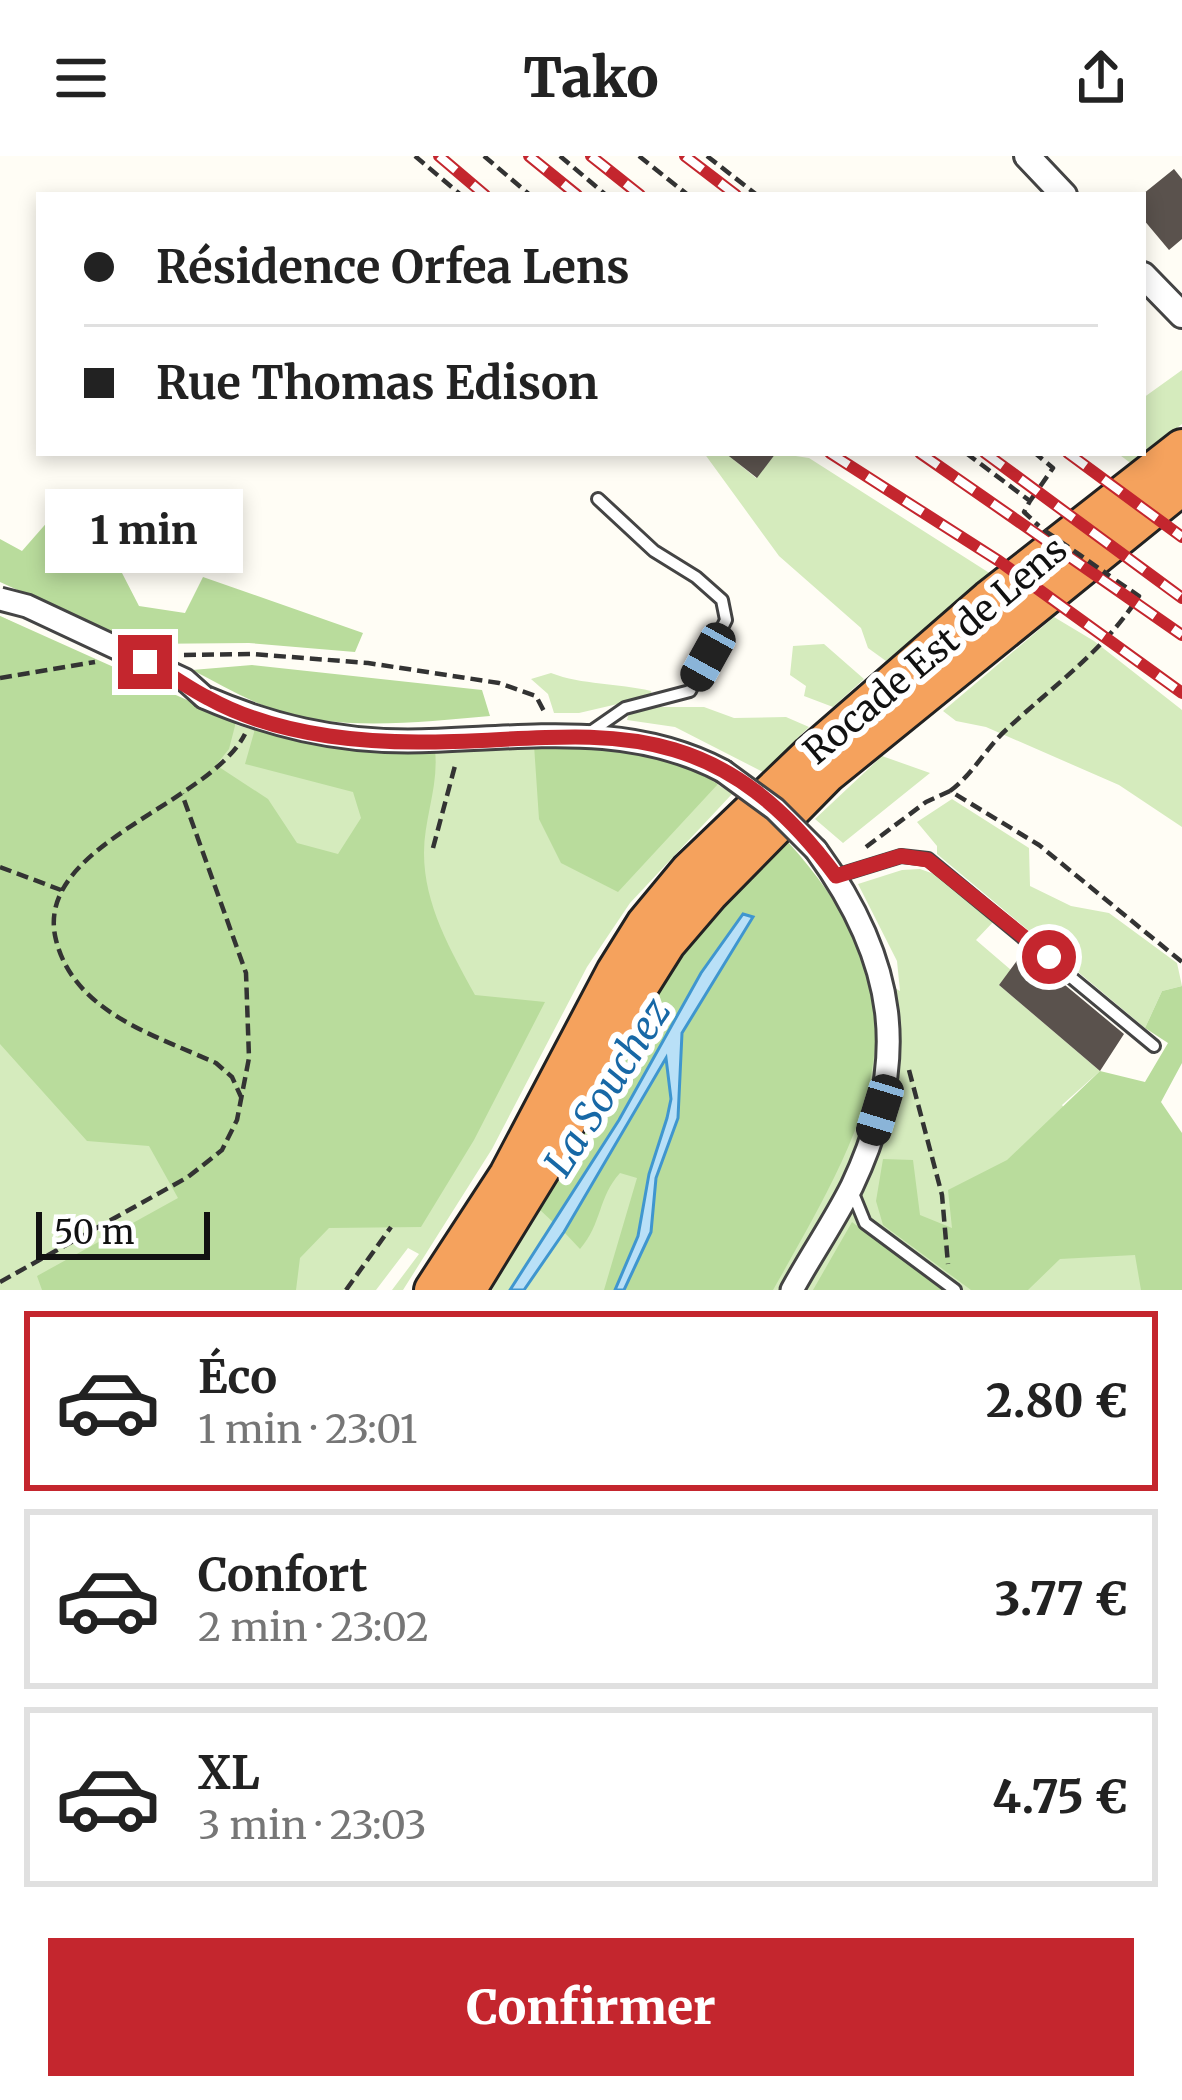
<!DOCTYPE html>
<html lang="fr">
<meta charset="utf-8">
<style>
body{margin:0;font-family:Merriweather,serif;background:#f2f2f2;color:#222;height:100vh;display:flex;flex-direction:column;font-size:45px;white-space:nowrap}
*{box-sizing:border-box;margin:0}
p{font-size:39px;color:#767676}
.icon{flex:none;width:66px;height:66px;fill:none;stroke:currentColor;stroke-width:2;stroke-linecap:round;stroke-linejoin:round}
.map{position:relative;height:1134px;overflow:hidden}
.side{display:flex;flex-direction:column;background:#fff;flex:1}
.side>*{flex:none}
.banner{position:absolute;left:36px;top:36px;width:1110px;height:264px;border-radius:0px;box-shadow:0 6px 18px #0003;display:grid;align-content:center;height:264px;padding:0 48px;background:#fff}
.scale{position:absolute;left:36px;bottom:30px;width:174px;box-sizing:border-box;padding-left:12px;border:6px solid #111;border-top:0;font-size:33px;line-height:42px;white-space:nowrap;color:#111;-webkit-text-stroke:9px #fff;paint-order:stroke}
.end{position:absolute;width:54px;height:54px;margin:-27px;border:15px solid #c4262e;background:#fff;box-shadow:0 0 0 6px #fff}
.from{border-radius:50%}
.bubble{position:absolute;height:84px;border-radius:0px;background:#fff;box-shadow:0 6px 18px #0003;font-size:39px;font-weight:800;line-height:84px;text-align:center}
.car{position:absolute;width:36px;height:72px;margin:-36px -18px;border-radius:15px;box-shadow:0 0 9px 3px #0007;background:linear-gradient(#222 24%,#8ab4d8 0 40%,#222 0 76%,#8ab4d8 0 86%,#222 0)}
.banner b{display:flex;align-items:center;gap:42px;height:114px;font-size:45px}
.banner b+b{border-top:3px solid #e0e0e0}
.banner i{width:30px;height:30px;background:#222}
ul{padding:21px 0 0;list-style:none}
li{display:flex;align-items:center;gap:36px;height:180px;margin:0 24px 18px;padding:0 24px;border:6px solid #e0e0e0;border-radius:0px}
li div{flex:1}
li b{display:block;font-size:45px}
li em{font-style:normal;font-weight:800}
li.active{border-color:#c4262e}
li>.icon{width:108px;height:108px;stroke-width:1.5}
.action{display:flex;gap:24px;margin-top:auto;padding:24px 48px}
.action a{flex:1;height:138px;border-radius:0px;background:#c4262e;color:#fff;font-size:48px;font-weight:800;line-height:138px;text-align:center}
header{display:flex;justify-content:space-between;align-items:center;height:156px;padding:0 48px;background:#fff;font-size:54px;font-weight:800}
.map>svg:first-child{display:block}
.green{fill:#d5ebbd}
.forest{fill:#b9dc9c}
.water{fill:#b9e0f7;stroke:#3f96cf;stroke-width:3}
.building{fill:#5a524d}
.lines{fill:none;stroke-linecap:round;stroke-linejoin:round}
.service-casing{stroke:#444;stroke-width:16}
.minor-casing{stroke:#444;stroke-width:27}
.tertiary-casing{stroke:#444;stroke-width:30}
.motorway-casing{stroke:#222;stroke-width:42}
.path{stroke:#333;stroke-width:4.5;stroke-dasharray:12 6;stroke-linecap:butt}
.service{stroke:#fff;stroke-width:10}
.minor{stroke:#fff;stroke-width:21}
.tertiary{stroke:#fff;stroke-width:24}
.motorway{stroke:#f5a25d;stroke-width:36}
.rail-casing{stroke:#c4262e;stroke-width:12}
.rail{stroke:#fff;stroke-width:8;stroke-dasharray:22;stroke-linecap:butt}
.minor-bridge-casing{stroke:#444;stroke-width:27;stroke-linecap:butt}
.path-bridge{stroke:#333;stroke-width:4.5;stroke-dasharray:12 6;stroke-linecap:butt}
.minor-bridge{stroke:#fff;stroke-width:21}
.route{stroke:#c4262e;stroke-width:15}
.labels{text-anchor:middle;stroke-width:12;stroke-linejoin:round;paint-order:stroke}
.street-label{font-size:36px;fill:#111;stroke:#fff}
.water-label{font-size:39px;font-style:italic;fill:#1768a6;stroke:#fff}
</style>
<header><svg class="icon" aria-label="menu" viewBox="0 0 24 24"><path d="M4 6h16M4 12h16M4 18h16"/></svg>Tako<svg class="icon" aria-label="share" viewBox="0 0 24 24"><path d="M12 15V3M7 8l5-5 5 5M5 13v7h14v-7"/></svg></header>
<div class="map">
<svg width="1182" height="1134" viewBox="0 0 1182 1134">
<rect width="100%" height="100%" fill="#fffdf5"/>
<!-- green -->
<path class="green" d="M1182 214V268L1132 308 1117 297H1143V242Z
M704 297H739L734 304 756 322 776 297 809 302 991 418 886 505 868 492 861 472 779 400Z
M0 460C83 499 188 561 277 580 318 589 361 595 403 595 503 594 648 576 732 638L630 747 587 811 492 993 403 1134H392L419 1098 408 1092 376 1134H0Z
M1054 461 1094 485 1182 554V671L1119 629 986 571 956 565 943 555Z
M824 488 864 523 833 551 804 540 806 530 790 519 793 490Z
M551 517C582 529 618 527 651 535L652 540 579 557H554L548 538 531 523Z
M660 551H704L734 562 786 561 809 571 763 616 675 571 627 564 629 556Z
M882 600 930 617 843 687 815 663Z
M952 643 1029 692 1030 730 1071 750 1109 757 1177 807 1182 830 1162 835 1145 872 937 698V690L917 666Z
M920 713 937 719 994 765 976 784 1011 814 999 829 1100 915 1062 949 1182 1134H492L624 888 789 773 900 835 897 805 858 728 902 714Z"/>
<!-- forest -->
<path class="forest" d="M50 363 122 417 139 450 185 457 203 421 363 477 355 496 249 487 136 488 0 426V383L22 395Z
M0 460 236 566 229 593 216 609 268 643 297 687 338 698 361 662 353 636 245 608 255 573 339 591 435 594C439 630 424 662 424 697 424 749 451 795 475 839L545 846 474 984 421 1071 329 1072 300 1102 296 1134H42L37 1120 178 1042 149 990 87 985 0 888Z
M252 509 482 534 490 560C418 566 336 577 267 551 241 541 216 526 192 514Z
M586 588C635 595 676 602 718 628L618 736 561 707 539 663 534 589Z
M788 686C939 853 868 966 773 1134H624L651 1076 656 1022 678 962 682 877 752 760 554 1067 539 1053C593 949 641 838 721 751 742 728 766 708 788 686Z
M1182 830V907L1161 946 1182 977V1134H1141L1135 1099 1060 1103 1028 1134H971L883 1069 876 1045 883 1003 913 1004 920 1059 952 1072 948 1034 1007 1004 1100 915 1145 926 1168 887 1145 872 1162 835Z
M666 900 671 944 667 962 649 1018 638 1080 615 1134H604L637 1022 620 1017C598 1041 602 1068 580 1093L564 1076Z
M852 1066 942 1134H943H813Z"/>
<!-- water -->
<path class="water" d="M743 758 753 761 682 877 678 962 656 1022 651 1076 624 1134H615L638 1080 649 1018 667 962 671 943 666 902 564 1076 524 1134H510L619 964 701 817Z"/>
<!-- building -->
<path class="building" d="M1174 13 1182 23V83L1169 94 1143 63V38Z
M725 297H776L757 322Z
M1024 795 1124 878 1100 915 999 829Z"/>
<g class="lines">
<!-- service casing -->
<g class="service-casing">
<path id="service" d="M589 577 625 552 690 535 726 464 722 444 696 421 654 395 598 343
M836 720 901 700 928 703 1154 890
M852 1035 865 1067 955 1134"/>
</g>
<!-- minor casing -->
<g class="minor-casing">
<path id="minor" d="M204 541C271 570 335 585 408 585 516 584 623 562 723 615
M792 1134C811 1099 834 1066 852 1030 912 904 896 804 816 694"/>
</g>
<!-- tertiary casing -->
<g class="tertiary-casing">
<path id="tertiary" d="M1027 0 1064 39
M1143 119 1182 159"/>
</g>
<!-- motorway casing -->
<g class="motorway-casing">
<path id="motorway" d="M433 1134 508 1019 615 816 645 768 689 715 810 599 989 443 1182 292
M467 1134 551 997 628 849 667 787 709 738 827 618 1182 330"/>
</g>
<!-- path -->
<path class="path" d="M415 0 461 39
M484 0 530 39
M560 0 606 39
M639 0 688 39
M707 0 757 39
M966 297 1030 345 1024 356 1039 370
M1030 345 1053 312 1035 297
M184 499 252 498 368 507 499 527 536 540 546 559
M0 522 95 506
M950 635C974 617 985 593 1007 573 1054 529 1104 495 1139 440L1114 423
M866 691 926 646 950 635 1039 689 1182 806
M433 692 456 606
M0 711 61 734
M909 914 942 1039 948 1108
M242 943 232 921 216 907C154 879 74 856 56 784 32 689 209 649 245 578
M0 1126 188 1021 222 994 237 964 249 902 246 817 182 638
M346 1134 391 1071"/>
<!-- service -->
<use href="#service" class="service"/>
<!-- minor -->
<use href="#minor" class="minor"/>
<!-- tertiary -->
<use href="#tertiary" class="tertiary"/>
<!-- motorway -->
<use href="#motorway" class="motorway"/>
<!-- rail casing -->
<g class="rail-casing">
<path id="rail" d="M439 0 485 39
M529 0 577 39
M591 0 640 39
M685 0 736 39
M830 297 999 405 1182 537
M920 297 1182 479
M985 297 1182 442
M1068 297 1182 381"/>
</g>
<!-- rail -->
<use href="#rail" class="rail"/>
<!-- minor-bridge casing -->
<g class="minor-bridge-casing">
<path id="minor-bridge" d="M0 443 27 450 185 524 204 541
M723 615 775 653 816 694"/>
</g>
<!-- path-bridge -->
<path class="path-bridge" d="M1044 374 1110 420"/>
<!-- minor-bridge -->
<use href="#minor-bridge" class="minor-bridge"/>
</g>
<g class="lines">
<!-- route -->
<path class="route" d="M145 506C168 516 186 531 208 542 244 562 288 574 329 580 536 610 681 508 836 720L901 700 928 704 1049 801"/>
</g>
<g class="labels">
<!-- street labels -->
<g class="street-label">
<text transform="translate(935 494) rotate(-40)" y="13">Rocade Est de Lens</text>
</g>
<!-- water labels -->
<g class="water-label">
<text transform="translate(607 931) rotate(-58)" y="14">La Souchez</text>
</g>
</g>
</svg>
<div class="scale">50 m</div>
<i class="end from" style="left:1049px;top:801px"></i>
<i class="end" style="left:145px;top:506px"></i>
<div class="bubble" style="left:45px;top:333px;width:198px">1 min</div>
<i class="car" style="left:708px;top:501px;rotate:209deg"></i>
<i class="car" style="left:880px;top:954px;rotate:197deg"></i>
<div class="banner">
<b><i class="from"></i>Résidence Orfea Lens</b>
<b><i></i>Rue Thomas Edison</b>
</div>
</div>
<section class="side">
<ul>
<li class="active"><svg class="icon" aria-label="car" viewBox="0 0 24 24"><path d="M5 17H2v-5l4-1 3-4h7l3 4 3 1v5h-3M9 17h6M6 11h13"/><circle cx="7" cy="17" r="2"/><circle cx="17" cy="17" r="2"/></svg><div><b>Éco</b><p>1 min · 23:01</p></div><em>2.80 €</em></li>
<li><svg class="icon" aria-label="car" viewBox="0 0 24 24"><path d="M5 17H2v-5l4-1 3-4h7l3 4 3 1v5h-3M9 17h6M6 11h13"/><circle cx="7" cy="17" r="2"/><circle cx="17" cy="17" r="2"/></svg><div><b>Confort</b><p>2 min · 23:02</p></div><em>3.77 €</em></li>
<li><svg class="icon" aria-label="car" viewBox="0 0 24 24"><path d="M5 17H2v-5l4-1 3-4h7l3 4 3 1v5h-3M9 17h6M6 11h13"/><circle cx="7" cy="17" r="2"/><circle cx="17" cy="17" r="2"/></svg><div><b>XL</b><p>3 min · 23:03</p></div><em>4.75 €</em></li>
</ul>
<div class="action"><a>Confirmer</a></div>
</section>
